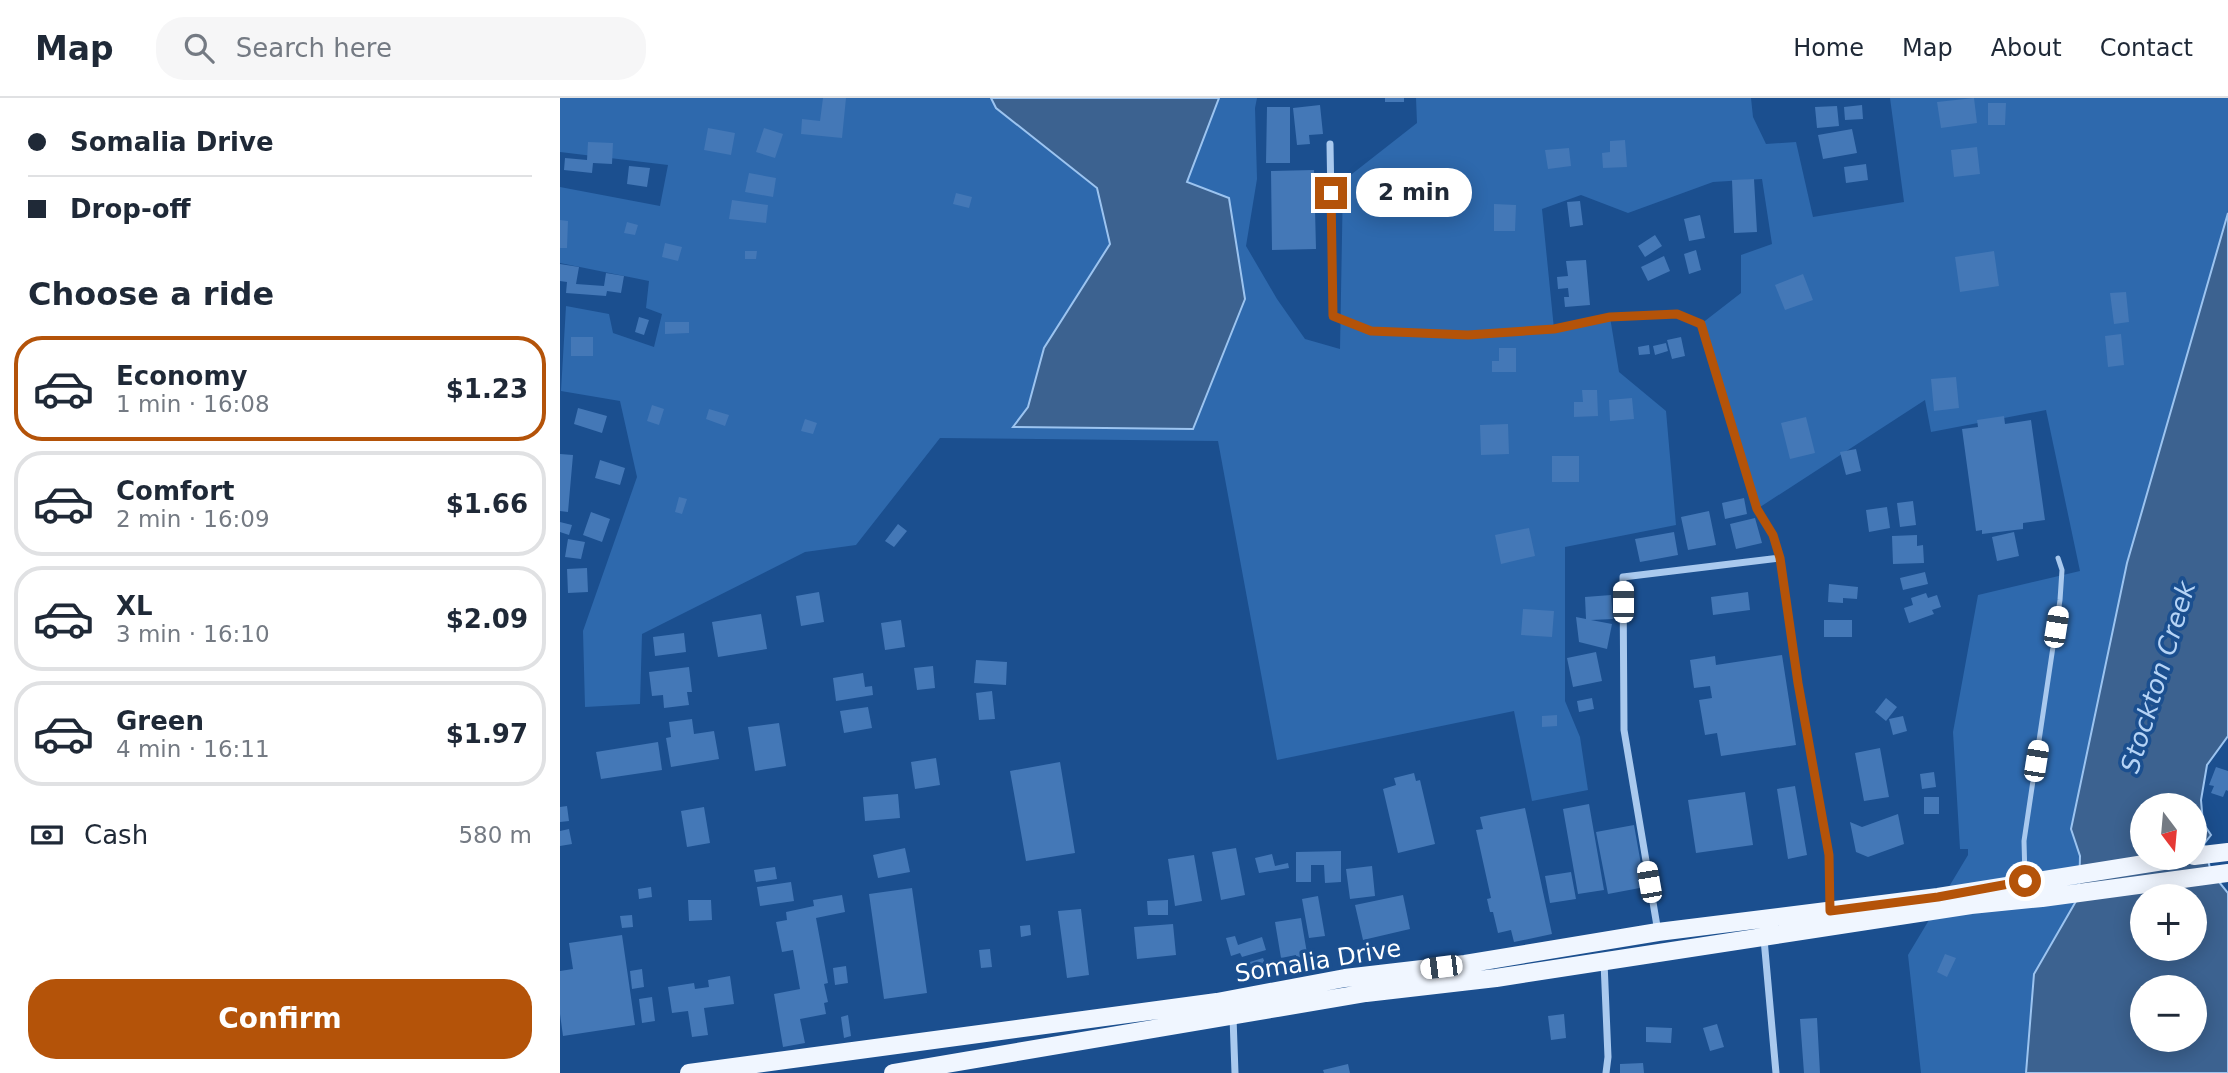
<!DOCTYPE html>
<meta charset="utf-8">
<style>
body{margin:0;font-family:"DejaVu Sans",sans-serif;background:#f6f6f7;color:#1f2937;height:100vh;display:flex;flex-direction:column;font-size:26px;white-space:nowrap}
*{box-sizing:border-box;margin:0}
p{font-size:23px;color:#747a83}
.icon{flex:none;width:38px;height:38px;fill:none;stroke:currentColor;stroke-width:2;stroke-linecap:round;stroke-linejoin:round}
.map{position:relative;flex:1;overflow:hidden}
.drawer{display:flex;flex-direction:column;background:#fff;width:560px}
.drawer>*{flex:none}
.guide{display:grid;align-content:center;height:154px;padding:0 28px;background:#fff}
.needle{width:46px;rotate:164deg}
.controls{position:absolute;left:1570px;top:695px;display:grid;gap:14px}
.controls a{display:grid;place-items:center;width:77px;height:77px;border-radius:50%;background:#fff;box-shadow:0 4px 18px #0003;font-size:35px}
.end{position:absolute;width:32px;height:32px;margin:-16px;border:9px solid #b45309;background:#fff;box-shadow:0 0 0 4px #fff}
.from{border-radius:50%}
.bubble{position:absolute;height:49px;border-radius:24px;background:#fff;box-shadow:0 4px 18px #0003;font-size:23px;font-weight:800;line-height:49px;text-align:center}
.car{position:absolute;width:21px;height:42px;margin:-21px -10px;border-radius:9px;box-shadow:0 0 5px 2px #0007;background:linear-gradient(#fff 24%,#345 0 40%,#fff 0 76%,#345 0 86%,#fff 0)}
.guide b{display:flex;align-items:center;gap:24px;height:66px;font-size:26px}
.guide b+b{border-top:2px solid #e0e1e3}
.guide i{width:18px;height:18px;background:#1f2937}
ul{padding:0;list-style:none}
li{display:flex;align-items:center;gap:21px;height:105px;margin:0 14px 10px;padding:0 14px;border:4px solid #e0e1e3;border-radius:28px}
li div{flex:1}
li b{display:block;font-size:26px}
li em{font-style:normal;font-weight:800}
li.selected{border-color:#b45309}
li>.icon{width:63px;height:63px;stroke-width:1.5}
h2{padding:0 28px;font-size:32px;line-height:84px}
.pay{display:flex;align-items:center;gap:18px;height:77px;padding:0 28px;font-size:26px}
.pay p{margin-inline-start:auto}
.cta{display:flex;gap:14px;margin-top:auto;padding:14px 28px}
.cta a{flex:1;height:80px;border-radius:28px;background:#b45309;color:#fff;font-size:28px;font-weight:800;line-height:80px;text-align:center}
header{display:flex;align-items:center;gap:42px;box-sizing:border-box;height:98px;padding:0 35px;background:#fff;border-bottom:2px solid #e0e1e3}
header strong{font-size:33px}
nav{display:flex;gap:38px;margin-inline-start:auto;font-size:24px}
.search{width:490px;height:63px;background:#f6f6f7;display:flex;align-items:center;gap:18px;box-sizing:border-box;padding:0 24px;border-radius:28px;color:#747a83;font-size:26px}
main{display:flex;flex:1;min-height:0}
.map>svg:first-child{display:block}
.green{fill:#2e69ad}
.water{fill:#3c6290;stroke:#9cc4f0;stroke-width:2;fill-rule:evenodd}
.building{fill:#4478b7}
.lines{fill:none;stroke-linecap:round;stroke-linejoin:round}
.lane{stroke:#a9c9ee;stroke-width:5}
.street{stroke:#a9c9ee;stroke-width:7}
.primary{stroke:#f0f6ff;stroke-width:18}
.route{stroke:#b45309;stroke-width:9}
.labels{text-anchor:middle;stroke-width:7;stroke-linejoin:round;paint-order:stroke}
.street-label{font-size:24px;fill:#fff;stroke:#1b4f8f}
.water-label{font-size:26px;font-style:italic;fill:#b5d3f5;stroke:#1b4f8f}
</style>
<header>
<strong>Map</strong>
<div class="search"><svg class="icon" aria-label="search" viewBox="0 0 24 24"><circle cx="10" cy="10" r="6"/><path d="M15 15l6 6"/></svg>Search here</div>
<nav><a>Home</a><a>Map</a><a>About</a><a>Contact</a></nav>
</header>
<main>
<section class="drawer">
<div class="guide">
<b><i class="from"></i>Somalia Drive</b>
<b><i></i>Drop-off</b>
</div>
<h2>Choose a ride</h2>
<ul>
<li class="selected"><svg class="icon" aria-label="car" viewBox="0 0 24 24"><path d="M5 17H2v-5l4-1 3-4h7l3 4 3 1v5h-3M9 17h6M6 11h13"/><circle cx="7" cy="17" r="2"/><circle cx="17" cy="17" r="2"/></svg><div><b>Economy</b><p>1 min · 16:08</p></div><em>$1.23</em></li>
<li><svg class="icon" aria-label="car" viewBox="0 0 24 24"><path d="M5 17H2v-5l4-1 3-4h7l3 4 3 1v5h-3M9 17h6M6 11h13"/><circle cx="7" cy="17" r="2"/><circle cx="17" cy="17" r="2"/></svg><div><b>Comfort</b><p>2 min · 16:09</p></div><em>$1.66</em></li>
<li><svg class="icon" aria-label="car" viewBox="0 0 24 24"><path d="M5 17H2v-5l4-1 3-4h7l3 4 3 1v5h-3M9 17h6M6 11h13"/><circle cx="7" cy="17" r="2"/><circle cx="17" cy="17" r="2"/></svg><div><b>XL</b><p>3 min · 16:10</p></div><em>$2.09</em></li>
<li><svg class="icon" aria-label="car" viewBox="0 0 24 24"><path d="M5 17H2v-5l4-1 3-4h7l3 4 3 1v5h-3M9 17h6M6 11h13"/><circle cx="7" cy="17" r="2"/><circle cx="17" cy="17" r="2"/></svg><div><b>Green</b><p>4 min · 16:11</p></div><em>$1.97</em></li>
</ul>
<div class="pay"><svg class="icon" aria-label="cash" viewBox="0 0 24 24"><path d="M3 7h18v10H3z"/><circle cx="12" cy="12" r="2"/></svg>Cash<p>580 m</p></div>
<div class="cta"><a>Confirm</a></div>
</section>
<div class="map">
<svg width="1668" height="975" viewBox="0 0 1668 975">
<rect width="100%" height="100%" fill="#1b4f8f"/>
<!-- green -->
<path class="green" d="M0 0H431L436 10 537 90 550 146 484 250 468 309 633 331 626 85 659 0H697L695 10 697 81 686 148 717 201 745 241 780 251 783 83 857 25 856 0H1191L1193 19 1206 46 1236 44 1253 119 1344 104 1330 0H1668V115L1567 465 1511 731 1520 758 1519 798 1474 876 1466 975H1361L1348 857 1408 757V751H1400L1393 634 1418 497 1520 473 1486 312 1371 334 1365 302 1197 411 1141 226 1181 195V157L1212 146 1202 81 1153 84 1068 115 1021 97 982 111 994 231 1050 219 1059 274 1106 313 1116 427 1005 449V603L1020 639 1028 692 972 703 954 613 717 662 658 343 380 340 296 447 245 454 82 536 80 606 25 609 23 533 77 379 60 303 1 293 6 208 49 216 53 235 94 249 102 216 86 210 89 183 0 165V89L100 108 108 67 0 54Z"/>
<!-- water -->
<path class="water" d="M431 0H659L627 84 669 100 685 201 633 331 453 329 468 309 484 250 550 146 537 90 436 10Z
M1668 115V638L1647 667 1641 702 1643 725 1651 737 1644 746 1651 774 1668 795V975H1466L1474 876 1519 798 1520 758 1511 731 1567 465ZM1582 707H1634V760H1582ZM1582 798H1634V850H1582ZM1582 889H1634V942H1582Z"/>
<!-- building -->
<path class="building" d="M263 0H286L282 40 241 36 242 21 260 23Z
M825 0H844V4H825Z
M1414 0 1417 25 1381 30 1377 4Z
M1428 5H1446L1445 27H1428Z
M760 7 763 36 749 37 750 46 737 47 733 10Z
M1302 7 1303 21 1285 22 1284 9Z
M1277 8 1279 28 1257 30 1255 9Z
M707 9H730V65H706Z
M148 30 175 35 171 57 144 52Z
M204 30 223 36 215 60 196 54Z
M1292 31 1297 55 1263 61 1258 37Z
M1065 42 1067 69 1043 70 1042 55 1050 54V43Z
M28 44 53 45 52 66 33 65 32 75 4 72 5 60 27 62Z
M1417 49 1420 76 1394 79 1391 52Z
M1009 50 1011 68 988 71 985 52Z
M1306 66 1308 82 1286 85 1284 69Z
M69 68 90 70 87 89 67 86Z
M754 72 756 151 712 152 711 73Z
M189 75 216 80 213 99 185 94Z
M1194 81 1197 134 1174 135 1172 82Z
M396 95 412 99 409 110 393 106Z
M172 102 208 107 206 125 169 121Z
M1020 103 1023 127 1010 129 1007 104Z
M934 106 956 107 955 133H934Z
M1140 117 1145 140 1129 143 1124 121Z
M0 122 8 123 7 150H0Z
M67 124 78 127 75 137 64 135Z
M1095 137 1102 148 1085 159 1078 148Z
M105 145 122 149 118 163 102 159Z
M1136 152 1141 172 1129 176 1124 156Z
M185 153H197L196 161H185Z
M1434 153 1439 188 1400 194 1395 159Z
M1104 158 1110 173 1088 183 1081 169Z
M1026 162 1030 207 1005 209 1004 199H1009L1008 190 998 191 997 179 1008 178 1006 163Z
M0 166 19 169 16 186 44 188 46 175 64 178 61 195 47 193 46 198 6 195 7 184 0 183Z
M1243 176 1253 202 1225 212 1215 187Z
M1566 194 1569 224 1554 226 1550 195Z
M79 219 89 222 84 237 75 234Z
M105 224H129V235L105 236Z
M1561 236 1564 267 1548 269 1545 238Z
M11 239H33V258H11Z
M1121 239 1125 258 1112 261 1107 242Z
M1106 245 1108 253 1095 257 1093 248Z
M1089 247 1090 256 1079 257 1078 249Z
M939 250H956V274H932V263H939Z
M1396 279 1399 310 1374 313 1371 281Z
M1022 292H1037L1038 318 1014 319V304H1023Z
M1072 300 1074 321 1050 323 1049 302Z
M92 307 104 311 99 327 87 323Z
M18 310 47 318 42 335 14 326Z
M149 311 169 317 165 328 146 321Z
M1444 318 1445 326 1471 322 1485 422 1463 425V431L1422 436V432L1416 433 1402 331 1418 329 1417 322Z
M1246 319 1255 355 1230 361 1221 325Z
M245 321 257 325 253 336 241 333Z
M948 326 949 356 921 357 920 327Z
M1296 351 1301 373 1286 377 1280 354Z
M0 356 13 357 8 414 0 413Z
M992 358H1019V384H992Z
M40 362 65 370 60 387 35 380Z
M119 399 127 401 122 416 115 414Z
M1184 400 1187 416 1165 421 1162 405Z
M1353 403 1356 427 1340 429 1337 405Z
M1327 409 1330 430 1309 434 1306 412Z
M1149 413 1156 447 1128 452 1121 419Z
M31 414 50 421 42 444 23 437Z
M1195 420 1202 445 1176 451 1170 426Z
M0 424 12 427 9 437 0 434Z
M338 426 347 433 334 449 325 443Z
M969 430 975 458 941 466 935 437Z
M1114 434 1118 457 1080 464 1075 441Z
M1454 434 1459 458 1437 463 1432 439Z
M1357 437V448L1363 447 1364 465 1333 466 1332 438Z
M8 441 25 444 21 461 5 459Z
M27 470 28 494 8 495 7 471Z
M1365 474 1368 486 1343 492 1340 480Z
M1269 486 1298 489 1297 501 1283 500V505L1268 504Z
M259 494 264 524 241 528 236 498Z
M1188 494 1190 512 1153 517 1151 499Z
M1366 495 1368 500 1377 497 1381 509 1372 512 1374 516 1349 525 1344 510 1353 507 1351 500Z
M1051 497 1053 521 1031 522 1052 526 1047 551 1019 544 1016 519 1026 521 1025 499Z
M963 511 994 513 992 539 961 537Z
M201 516 207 551 158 559 152 524Z
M341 522 345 549 325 552 321 525Z
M1264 522H1292V539H1264Z
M124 535 126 554 95 558 93 539Z
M1036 554 1042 583 1013 589 1007 560Z
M1222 557 1236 647 1161 658 1157 635 1145 637 1139 602 1152 600 1150 588 1134 590 1130 562 1155 558 1156 567Z
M416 562 447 564 446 587 414 585Z
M373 568 375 590 357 592 354 570Z
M129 569 132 594H127L129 607 104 610 103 597 92 598 89 574Z
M303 575 305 589 312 588 313 597 276 603 273 580Z
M432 593 435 621 419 622 416 595Z
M1032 600 1034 611 1019 614 1017 603Z
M1326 600 1337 609 1326 623 1315 614Z
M308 609 312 630 284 635 280 613Z
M997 617V628L982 629V618Z
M1343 618 1347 633 1333 637 1329 621Z
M132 621 134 636 154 633 159 661 111 669 106 640 111 639 109 624Z
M219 625 226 668 195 673 188 629Z
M98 644 102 672 41 681 36 654Z
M1320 650 1329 699 1304 703 1295 655Z
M376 660 380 687 355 691 351 664Z
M500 664 515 755 466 763 450 673Z
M1656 669 1668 673V693L1666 692 1663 699 1651 695 1654 688 1649 687Z
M1374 674 1376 689 1362 691 1360 676Z
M854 675 856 683 860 682 875 746 838 755 823 691 836 687 834 680Z
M1235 688 1247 757 1228 761 1217 691Z
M1185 694 1193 747 1136 755 1128 702Z
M338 696 340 720 305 723 303 699Z
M1364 699H1379V716H1364Z
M1029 706 1044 792 1018 796 1003 711Z
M7 708 9 723 0 724V709Z
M144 709 150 745 127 749 121 713Z
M965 710 992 836 954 844 951 832 938 835 933 814H930L927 801 931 800 916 732 923 731 920 719Z
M1338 716 1344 746 1308 759 1296 754 1290 724 1302 729Z
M1074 727 1085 789 1048 796 1036 734Z
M9 731 12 746 0 748V733Z
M345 750 350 774 318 780 313 757Z
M676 750 685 797 661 802 652 754Z
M781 753V784L765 785 764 767H751V784H736V754Z
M712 756 715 768 728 765 729 770 699 775 695 760Z
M634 757 642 803 615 808 608 761Z
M812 768 815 798 790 801 786 771Z
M215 769 217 781 196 784 194 772Z
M1011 774 1016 801 990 805 985 778Z
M231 784 234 803 200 808 197 789Z
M91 789 92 799 79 801 78 791Z
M352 790 367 895 324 901 309 796Z
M282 797 285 814 256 820 268 885 264 886 268 904 264 905 266 916 240 921 245 945 223 949 214 896 240 891 233 852 222 854 216 824 227 822 226 814 254 808 253 802Z
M843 797 850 831 803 842 795 807Z
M758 798 765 838 749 840 742 801Z
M128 802H151L152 822 129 823Z
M608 802V817H588L587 803Z
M521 811 529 877 507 880 498 813Z
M72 817 73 829 62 830 60 818Z
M741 820 749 867 738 869 736 857 721 860 715 824Z
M613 826 616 857 577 861 574 829Z
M470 827 471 837 461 839 460 828Z
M62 837 75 927 3 938 0 916V873L13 871 9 845Z
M675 838 678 847 702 839 706 852 682 859 680 855 671 858 666 840Z
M430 851 432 869 421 870 419 852Z
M1385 856 1396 860 1387 879 1377 874Z
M703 860 707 871 693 875 690 864Z
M286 868 288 885 275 887 273 870Z
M82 871 84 889 72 891 70 873Z
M170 878 174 906 144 910 148 937 132 939 128 913 112 915 108 889 134 885 135 891 149 889 148 882Z
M92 899 95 923 82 925 79 901Z
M1004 916 1006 940 991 942 988 918Z
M288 917 291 938 284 940 281 919Z
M1257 920 1260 975H1244L1240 921Z
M1157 926 1164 949 1150 953 1143 930Z
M1086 929 1112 930 1111 945 1086 944Z
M1083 965 1084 975H1060V966Z
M788 966 790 975H764L763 972Z"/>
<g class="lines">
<!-- lane -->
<path class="lane" d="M1465 780 1464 743 1500 502 1502 472 1498 460"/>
<!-- street -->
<path class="street" d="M770 46 773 218 811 233 908 237 994 231 1050 219 1117 216 1141 226 1197 411 1213 437 1220 460 1238 585 1269 757 1270 813
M1098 834 1064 632 1063 479 1220 460
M1204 841 1216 975
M1044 864 1048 959 1046 975
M673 919 675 975"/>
<!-- primary -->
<path class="primary" d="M1634 758 1668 754
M129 975 657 904 785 880 905 866 1098 834 1378 799 1622 760
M333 975 806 895 936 880 1411 807 1482 800 1668 775"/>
</g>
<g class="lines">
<!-- route -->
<path class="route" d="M771 95 773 218 811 233 908 237 994 231 1050 219 1117 216 1141 226 1197 411 1213 437 1220 460 1238 585 1269 757 1270 813 1378 799 1465 783"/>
</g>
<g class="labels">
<!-- street labels -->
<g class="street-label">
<text transform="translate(758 863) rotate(-9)" y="8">Somalia Drive</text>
</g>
<!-- water labels -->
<g class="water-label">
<text transform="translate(1598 579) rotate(-73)" y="9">Stockton Creek</text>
</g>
</g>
</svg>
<div class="controls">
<a><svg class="needle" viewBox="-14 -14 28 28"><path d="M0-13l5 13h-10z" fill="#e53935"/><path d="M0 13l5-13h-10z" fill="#747a83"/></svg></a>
<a>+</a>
<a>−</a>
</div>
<i class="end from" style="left:1465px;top:783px"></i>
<i class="end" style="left:771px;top:95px"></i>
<div class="bubble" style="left:796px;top:70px;width:116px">2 min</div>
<i class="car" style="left:1063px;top:504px;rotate:0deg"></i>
<i class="car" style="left:1496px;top:529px;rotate:9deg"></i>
<i class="car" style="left:1476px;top:663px;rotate:9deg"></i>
<i class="car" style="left:1089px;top:784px;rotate:350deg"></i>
<i class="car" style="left:881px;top:869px;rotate:263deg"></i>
</div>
</main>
